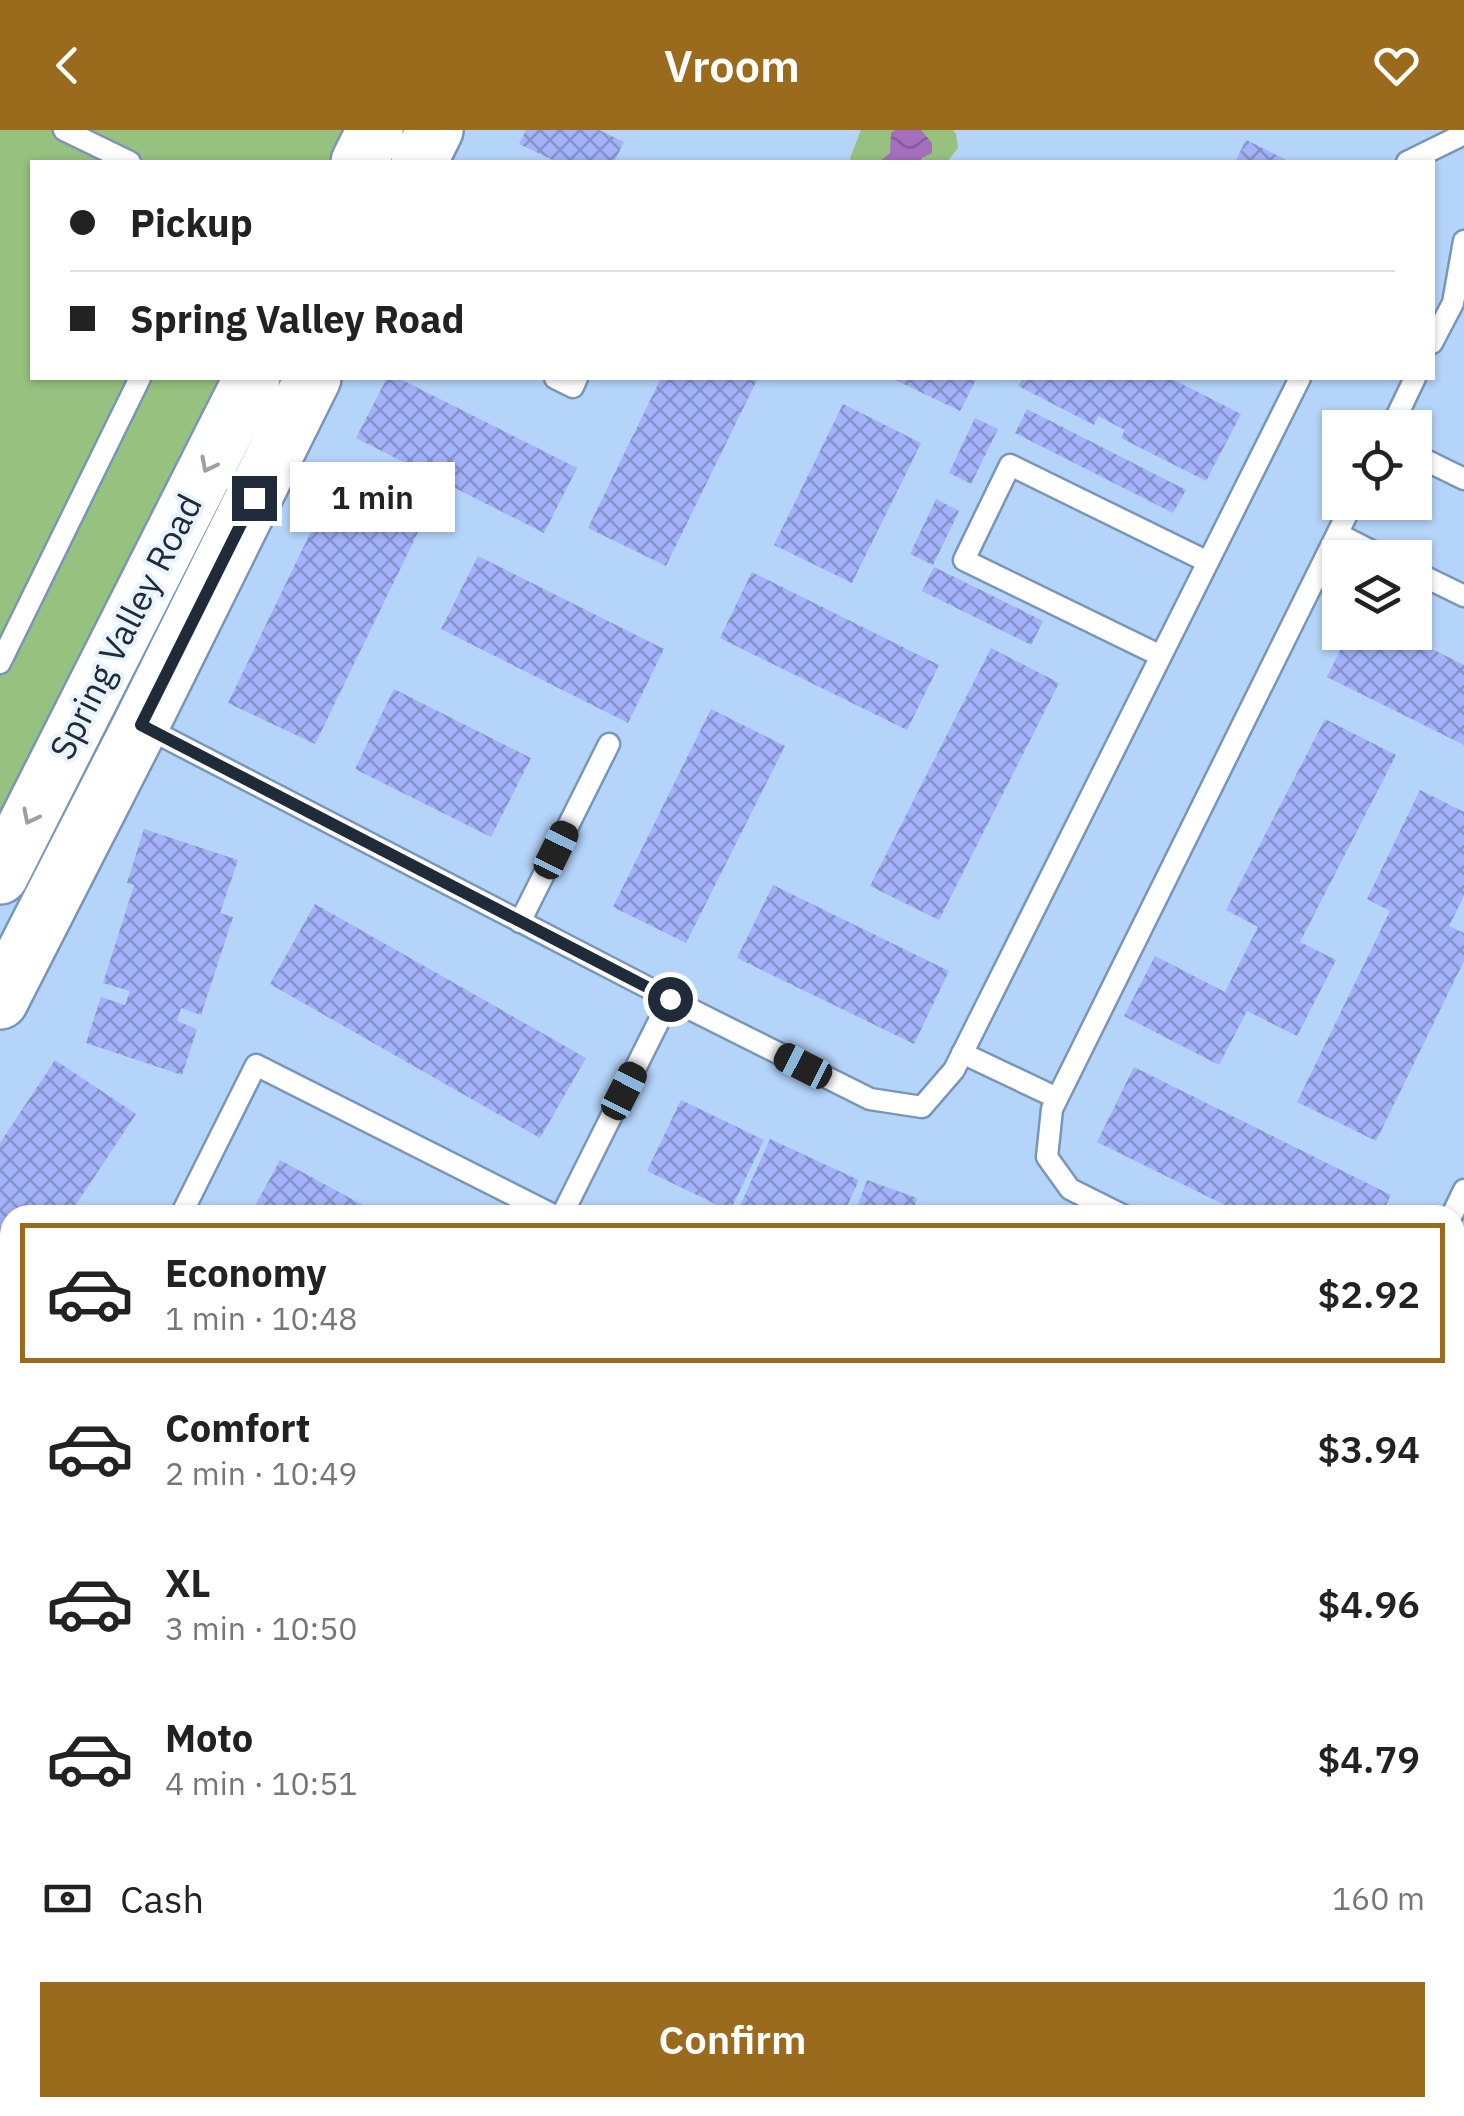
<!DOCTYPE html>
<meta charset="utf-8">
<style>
body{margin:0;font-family:"IBM Plex Sans",sans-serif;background:#f2f2f2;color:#222;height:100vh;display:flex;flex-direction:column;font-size:38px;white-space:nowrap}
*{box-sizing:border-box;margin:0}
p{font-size:32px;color:#767676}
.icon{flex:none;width:55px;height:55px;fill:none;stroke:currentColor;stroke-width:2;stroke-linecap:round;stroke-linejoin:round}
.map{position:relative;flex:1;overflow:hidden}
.sheet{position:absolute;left:0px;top:1075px;width:1465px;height:912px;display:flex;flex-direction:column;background:#fff;border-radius:30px 30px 0 0;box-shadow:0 2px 8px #0004}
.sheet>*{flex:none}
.guide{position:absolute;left:30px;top:30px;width:1405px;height:220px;border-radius:0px;box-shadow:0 2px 8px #0004;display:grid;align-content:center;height:220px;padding:0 40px;background:#fff}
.fabs{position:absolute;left:1322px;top:280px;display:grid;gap:20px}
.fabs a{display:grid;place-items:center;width:110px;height:110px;border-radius:0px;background:#fff;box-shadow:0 2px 8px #0004;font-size:50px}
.end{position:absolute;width:45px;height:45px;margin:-22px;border:12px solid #202b3a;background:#fff;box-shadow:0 0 0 5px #fff}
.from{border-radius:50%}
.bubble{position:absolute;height:70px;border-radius:0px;background:#fff;box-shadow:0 2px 8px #0004;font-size:32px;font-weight:600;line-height:70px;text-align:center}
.car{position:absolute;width:30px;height:60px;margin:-30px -15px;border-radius:12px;box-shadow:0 0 8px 2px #0007;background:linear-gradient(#222 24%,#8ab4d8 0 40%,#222 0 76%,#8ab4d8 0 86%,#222 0)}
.guide b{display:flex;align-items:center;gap:35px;height:95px;font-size:38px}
.guide b+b{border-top:2px solid #e0e0e0}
.guide i{width:25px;height:25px;background:#222}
ul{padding:18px 0 0;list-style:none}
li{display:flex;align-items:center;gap:30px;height:140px;margin:0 20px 15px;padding:0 20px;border:5px solid transparent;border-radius:0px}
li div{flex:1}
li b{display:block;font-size:38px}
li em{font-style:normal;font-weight:600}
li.active{border-color:#9b6b1d}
li>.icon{width:90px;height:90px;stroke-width:1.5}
.pay{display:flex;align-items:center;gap:25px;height:110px;padding:0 40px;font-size:38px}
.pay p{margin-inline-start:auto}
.action{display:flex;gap:20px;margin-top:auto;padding:20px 40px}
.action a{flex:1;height:115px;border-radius:0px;background:#9b6b1d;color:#fff;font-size:40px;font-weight:600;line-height:115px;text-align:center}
header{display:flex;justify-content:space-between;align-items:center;height:130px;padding:0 40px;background:#9b6b1d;color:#fff;font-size:45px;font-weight:600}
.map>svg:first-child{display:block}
.built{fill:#a6c9f4}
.grass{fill:#97c17e}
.park{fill:url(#park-tufts)}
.water{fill:url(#water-waves)}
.building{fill:url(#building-cross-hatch)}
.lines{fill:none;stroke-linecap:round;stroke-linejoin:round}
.lane-casing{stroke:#7996ba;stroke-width:25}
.secondary-casing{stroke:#7996ba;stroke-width:60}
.lane{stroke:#fff;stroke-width:20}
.secondary{stroke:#fff;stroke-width:55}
.oneway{stroke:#9ba0a6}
.route{stroke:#202b3a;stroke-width:12}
.labels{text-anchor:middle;stroke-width:8;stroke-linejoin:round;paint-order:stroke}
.street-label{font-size:35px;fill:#202b3a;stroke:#e9f3fe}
</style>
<header><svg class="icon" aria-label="back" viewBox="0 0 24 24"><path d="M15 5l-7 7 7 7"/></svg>Vroom<svg class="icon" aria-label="heart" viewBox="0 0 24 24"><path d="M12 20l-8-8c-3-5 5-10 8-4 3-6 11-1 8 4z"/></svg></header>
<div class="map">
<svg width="1464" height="1986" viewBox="0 0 1464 1986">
<defs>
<pattern id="park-tufts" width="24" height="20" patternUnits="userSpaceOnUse" patternTransform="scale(2.5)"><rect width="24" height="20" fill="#97c17e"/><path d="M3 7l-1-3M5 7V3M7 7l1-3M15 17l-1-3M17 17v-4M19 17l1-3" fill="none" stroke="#7b9d68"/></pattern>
<pattern id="water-waves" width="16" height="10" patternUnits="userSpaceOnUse" patternTransform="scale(2.5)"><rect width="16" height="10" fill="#a46fbd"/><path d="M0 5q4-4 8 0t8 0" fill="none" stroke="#855b9b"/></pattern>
<pattern id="building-cross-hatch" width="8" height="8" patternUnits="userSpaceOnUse" patternTransform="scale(2.5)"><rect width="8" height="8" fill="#a3b2f9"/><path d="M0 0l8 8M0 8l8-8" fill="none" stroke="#8491cb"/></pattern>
</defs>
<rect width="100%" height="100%" fill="#b5d4fa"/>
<!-- built -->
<path class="built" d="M0 1586 10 1591V1978H778L795 1986H0Z"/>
<!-- grass -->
<path class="grass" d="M0 0H352L336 32H32V248H228L0 705Z
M861 0H953L956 4 958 18 947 32H851L850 28Z"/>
<!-- park -->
<path class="park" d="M1455 1920 1464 1924V1986H1450L1433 1978H1455Z"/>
<!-- water -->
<path class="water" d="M895 0H921L932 13V23L922 28 920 32H879L890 23 891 3Z"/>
<!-- building -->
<path class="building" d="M526 0H599L624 12 614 32H557L519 14Z
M1246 10 1291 32H1235Z
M387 248H398L577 338 544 403 356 308Z
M661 248H758L666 436 588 398Z
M891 248H977L960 281Z
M1023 248H1170L1241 284 1206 351 1121 308 1125 300 1098 286 1094 295 1018 256Z
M843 274 921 313 852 453 774 415Z
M1027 279 1186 360 1173 383 1015 303Z
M975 288 998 299 971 354 949 343Z
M336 350 423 392 315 614 228 573Z
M936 369 959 381 933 435 910 424Z
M478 426 664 519 628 593 441 499Z
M934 437 1043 491 1031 515 922 461Z
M752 442 939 535 907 600 720 508Z
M1349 502H1398L1464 535V615L1327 547Z
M991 518 1059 553 939 790 870 756Z
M394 559 531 628 491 707 355 639Z
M711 579 785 616 686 813 613 777Z
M1325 589 1396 625 1300 812 1336 830 1297 906 1247 881 1219 935 1124 886 1155 826 1225 862 1258 797 1226 780Z
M1420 660 1464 682V766L1449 796 1464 803V831L1376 1011 1297 972 1390 781 1367 769Z
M144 699 238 730 220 783 233 787 201 885 181 878 177 891 197 899 182 945 86 913 101 867 125 875 130 861 103 853 134 755 127 753Z
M773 755 949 841 914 914 737 828Z
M315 774 586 928 540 1008 270 854Z
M55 930 136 984 69 1085H10V1170L0 1164V1013Z
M1134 937 1391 1065 1381 1085H1245L1097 1012Z
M681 970 764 1010 730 1081 647 1041Z
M770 1009 859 1050 843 1085H736Z
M280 1030 381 1085H250Z
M867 1050 917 1068 912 1085H854Z
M1455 1514 1464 1519V1638L1455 1634Z
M0 1963 10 1968V1978H24L20 1986H0Z
M105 1978H523L540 1986H101Z
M927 1978H996L992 1986H944Z
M1082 1978H1133L1150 1986H1078Z"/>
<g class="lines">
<!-- lane casing -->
<g class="lane-casing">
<path id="lane" d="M64 0 130 32
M1407 32 1464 4
M1432 213 1453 173 1464 111
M555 248 573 257 577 248
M1391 298 1415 248
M1415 325 1464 349
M1338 404 1385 428
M1415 442 1464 466
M1161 526 964 430 1010 335 1208 432
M0 533 140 248
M143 596 670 869 870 969 922 977 954 940 1300 248
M520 792 609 614
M962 923 1057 968
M181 1085 256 935 553 1085
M562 1085 670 869
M1122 1085 1070 1059 1047 1027 1052 979 1353 372
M1452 1085 1464 1060
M0 1205 10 1210
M0 1254 10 1259
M1455 1254 1464 1259
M1455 1433H1464
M0 1445 10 1425
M0 1514 10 1519
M0 1627 10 1632
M0 1694 10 1674
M1455 1779 1464 1762
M0 1894 10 1899
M672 1978 689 1986
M1203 1978 1221 1986
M1059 1986 1063 1978
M1348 1986 1353 1978"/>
</g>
<!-- secondary casing -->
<g class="secondary-casing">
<path id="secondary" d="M359 32 375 0
M419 32 435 0
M0 746 252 248
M0 871 141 595 313 248"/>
</g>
<!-- lane -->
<use href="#lane" class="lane"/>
<!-- secondary -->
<use href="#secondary" class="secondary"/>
</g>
<!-- one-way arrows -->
<defs><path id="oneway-chevron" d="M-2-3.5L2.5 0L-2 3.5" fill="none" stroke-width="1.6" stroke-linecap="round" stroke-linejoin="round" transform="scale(2.5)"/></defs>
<g class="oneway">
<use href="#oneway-chevron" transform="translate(208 335) rotate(117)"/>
<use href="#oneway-chevron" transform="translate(30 687) rotate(117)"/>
</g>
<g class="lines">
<!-- route -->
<path class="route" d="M254 368 141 595 670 869"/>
</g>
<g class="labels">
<!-- street labels -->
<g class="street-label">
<text transform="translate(126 497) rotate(-63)" y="12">Spring Valley Road</text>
</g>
</g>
</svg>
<div class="fabs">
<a><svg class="icon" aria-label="locate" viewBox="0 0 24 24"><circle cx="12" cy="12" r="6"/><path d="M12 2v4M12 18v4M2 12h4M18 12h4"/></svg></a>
<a><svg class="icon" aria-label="layers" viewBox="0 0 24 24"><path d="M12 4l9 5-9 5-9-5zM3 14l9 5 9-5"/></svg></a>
</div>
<i class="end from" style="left:670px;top:869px"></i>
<i class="end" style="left:254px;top:368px"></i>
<div class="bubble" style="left:290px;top:332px;width:165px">1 min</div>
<i class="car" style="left:556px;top:720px;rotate:26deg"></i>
<i class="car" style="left:803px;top:936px;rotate:297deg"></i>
<i class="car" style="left:624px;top:961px;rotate:27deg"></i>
<div class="guide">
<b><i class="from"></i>Pickup</b>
<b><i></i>Spring Valley Road</b>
</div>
<section class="sheet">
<ul>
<li class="active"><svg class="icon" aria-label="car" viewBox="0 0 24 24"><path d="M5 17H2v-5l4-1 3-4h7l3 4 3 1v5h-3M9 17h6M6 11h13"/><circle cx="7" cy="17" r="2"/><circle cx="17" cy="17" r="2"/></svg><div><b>Economy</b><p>1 min · 10:48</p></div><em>$2.92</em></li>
<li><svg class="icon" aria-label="car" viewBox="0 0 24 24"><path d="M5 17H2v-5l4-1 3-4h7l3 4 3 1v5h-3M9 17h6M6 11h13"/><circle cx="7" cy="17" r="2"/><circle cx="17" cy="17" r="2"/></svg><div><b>Comfort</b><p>2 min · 10:49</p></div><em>$3.94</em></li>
<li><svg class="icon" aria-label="car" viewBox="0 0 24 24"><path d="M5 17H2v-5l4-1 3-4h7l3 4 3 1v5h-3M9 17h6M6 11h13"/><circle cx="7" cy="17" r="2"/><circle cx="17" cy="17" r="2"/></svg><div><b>XL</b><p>3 min · 10:50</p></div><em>$4.96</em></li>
<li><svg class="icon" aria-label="car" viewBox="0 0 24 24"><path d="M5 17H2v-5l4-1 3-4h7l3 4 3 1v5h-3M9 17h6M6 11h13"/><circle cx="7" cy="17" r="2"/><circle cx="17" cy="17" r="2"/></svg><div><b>Moto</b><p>4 min · 10:51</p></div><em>$4.79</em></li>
</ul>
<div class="pay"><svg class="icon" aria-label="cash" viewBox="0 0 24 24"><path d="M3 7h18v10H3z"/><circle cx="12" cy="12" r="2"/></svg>Cash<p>160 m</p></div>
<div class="action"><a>Confirm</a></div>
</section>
</div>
